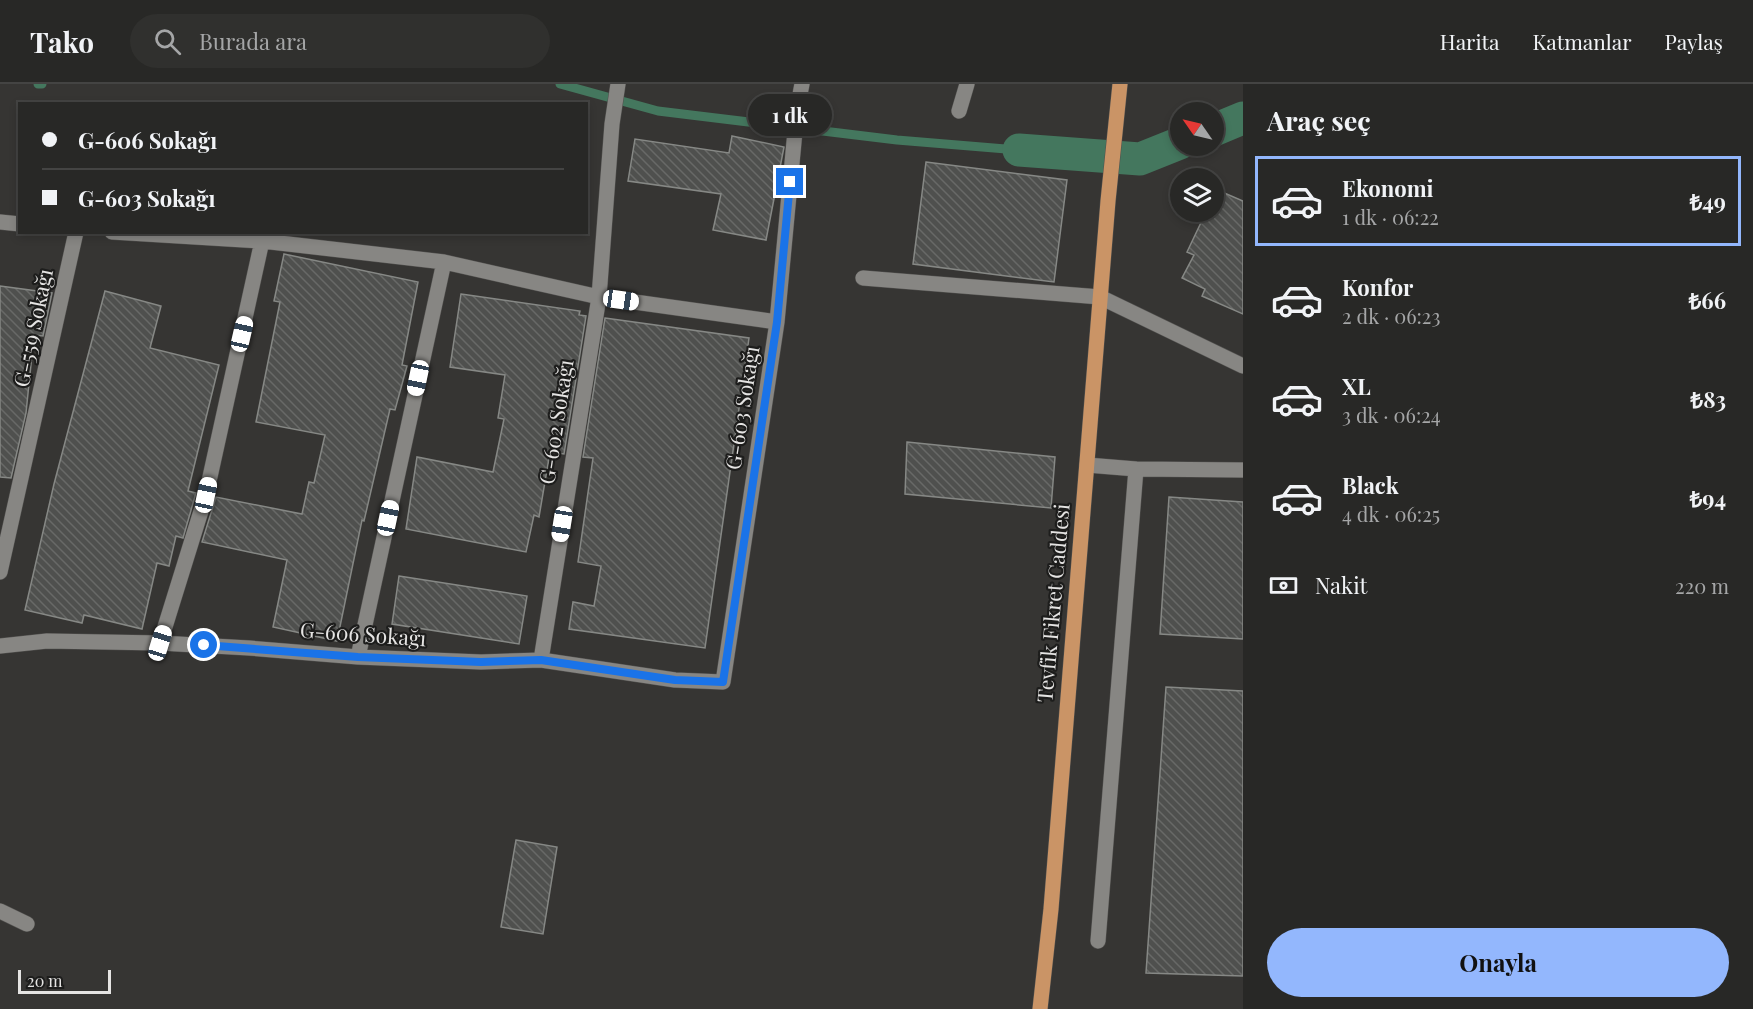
<!DOCTYPE html>
<html lang="tr">
<meta charset="utf-8">
<style>
body{margin:0;font-family:"Playfair Display",serif;background:#30302e;color:#f1f3f6;height:100vh;display:flex;flex-direction:column;font-size:22px;white-space:nowrap}
*{box-sizing:border-box;margin:0}
p{font-size:20px;color:#a5a6a7}
.icon{flex:none;width:33px;height:33px;fill:none;stroke:currentColor;stroke-width:2;stroke-linecap:round;stroke-linejoin:round}
.map{position:relative;flex:1;overflow:hidden}
.panel{display:flex;flex-direction:column;background:#282826;width:510px}
.panel>*{flex:none}
.top-card{position:absolute;left:18px;top:18px;width:570px;height:132px;border-radius:0px;box-shadow:0 3px 9px #0003,0 0 0 2px #444443;display:grid;align-content:center;height:132px;padding:0 24px;background:#282826}
.needle{width:39px;rotate:304deg}
.buttons{position:absolute;left:1170px;top:18px;display:grid;gap:12px}
.buttons a{display:grid;place-items:center;width:54px;height:54px;border-radius:50%;background:#282826;box-shadow:0 3px 9px #0003,0 0 0 2px #444443;font-size:30px}
.scale{position:absolute;left:18px;bottom:15px;width:93px;box-sizing:border-box;padding-left:6px;border:3px solid #e5e4e3;border-top:0;font-size:16px;line-height:21px;white-space:nowrap;color:#e5e4e3;-webkit-text-stroke:4px #1d1d1c;paint-order:stroke}
.end{position:absolute;width:27px;height:27px;margin:-14px;border:8px solid #1a73e8;background:#fff;box-shadow:0 0 0 3px #fff}
.from{border-radius:50%}
.bubble{position:absolute;height:42px;border-radius:21px;background:#282826;box-shadow:0 3px 9px #0003,0 0 0 2px #444443;font-size:20px;font-weight:700;line-height:42px;text-align:center}
.car{position:absolute;width:18px;height:36px;margin:-18px -9px;border-radius:8px;box-shadow:0 0 4px 2px #0007;background:linear-gradient(#fff 24%,#345 0 40%,#fff 0 76%,#345 0 86%,#fff 0)}
.top-card b{display:flex;align-items:center;gap:21px;height:57px;font-size:22px}
.top-card b+b{border-top:2px solid #444443}
.top-card i{width:15px;height:15px;background:#f1f3f6}
ul{padding:0;list-style:none}
li{display:flex;align-items:center;gap:18px;height:90px;margin:0 12px 9px;padding:0 12px;border:3px solid transparent;border-radius:0px}
li div{flex:1}
li b{display:block;font-size:22px}
li em{font-style:normal;font-weight:700}
li.selected{border-color:#93b7fd}
li>.icon{width:54px;height:54px;stroke-width:1.5}
h2{padding:0 24px;font-size:27px;line-height:72px}
.pay{display:flex;align-items:center;gap:15px;height:66px;padding:0 24px;font-size:22px}
.pay p{margin-inline-start:auto}
.action{display:flex;gap:12px;margin-top:auto;padding:12px 24px}
.action a{flex:1;height:69px;border-radius:36px;background:#93b7fd;color:#111;font-size:24px;font-weight:700;line-height:69px;text-align:center}
header{display:flex;align-items:center;gap:36px;box-sizing:border-box;height:84px;padding:0 30px;background:#282826;border-bottom:2px solid #444443}
header strong{font-size:28px}
nav{display:flex;gap:33px;margin-inline-start:auto;font-size:21px}
.search{width:420px;height:54px;background:#30302e;display:flex;align-items:center;gap:15px;box-sizing:border-box;padding:0 21px;border-radius:33px;color:#a5a6a7;font-size:22px}
main{display:flex;flex:1;min-height:0}
.map>svg:first-child{display:block}
.lines{fill:none;stroke-linecap:round;stroke-linejoin:round}
.stream{stroke:#44775e;stroke-width:9}
.canal{stroke:#44775e;stroke-width:33}
.building{fill:url(#building-back-hatch);stroke:#868885;stroke-width:1.5}
.minor-casing{stroke:#52514f;stroke-width:16}
.major-casing{stroke:#52514f;stroke-width:16}
.minor{stroke:#878683;stroke-width:15}
.major{stroke:#ca9466;stroke-width:15}
.route{stroke:#1a73e8;stroke-width:8}
.labels{text-anchor:middle;stroke-width:4.5;stroke-linejoin:round;paint-order:stroke}
.street-label{font-size:21px;fill:#e5e4e3;stroke:#1d1d1c}
</style>
<header>
<strong>Tako</strong>
<div class="search"><svg class="icon" aria-label="search" viewBox="0 0 24 24"><circle cx="10" cy="10" r="6"/><path d="M15 15l6 6"/></svg>Burada ara</div>
<nav><a>Harita</a><a>Katmanlar</a><a>Paylaş</a></nav>
</header>
<main>
<div class="map">
<svg width="1243" height="925" viewBox="0 0 1243 925">
<defs>
<pattern id="building-back-hatch" width="6" height="6" patternUnits="userSpaceOnUse" patternTransform="scale(1.5)"><rect width="6" height="6" fill="#4f504e"/><path d="M-1 5l2 2M0 0l6 6M5-1l2 2" fill="none" stroke="#686967"/></pattern>
</defs>
<rect width="100%" height="100%" fill="#363533"/>
<g class="lines">
<!-- stream -->
<path class="stream" d="M38 0H42
M560 0 658 27 897 56 1019 66"/>
<!-- canal -->
<path class="canal" d="M1214 46 1243 34
M1019 66 1140 75 1180 59"/>
</g>
<!-- building -->
<path class="building" d="M732 52 784 63 766 156 713 146 721 110 628 97 635 55 729 69Z
M926 78 1067 96 1054 198 913 180Z
M1222 108 1243 117V230L1202 212 1205 205 1182 194 1194 171 1187 168 1206 128H1214Z
M284 170 418 198 402 281 407 282 395 326 390 325 364 437 362 436 337 557 273 543 287 476 202 458 216 413 302 430 309 398 314 399 325 351 256 338 280 218 274 217Z
M0 202 52 209 43 252 34 251 26 329 11 394 0 393Z
M105 207 161 222 150 264 219 281 188 407 196 409 183 454 176 452 169 482 157 479 142 545 84 531 82 539 25 526 54 400Z
M461 210 580 227 579 231 586 232 564 370 550 368 539 433 534 431 526 468 406 445 417 373 493 388 504 335 498 334 505 291 450 283Z
M605 234 749 254 705 564 569 545 573 518 594 522 601 482 578 478 593 374 583 373Z
M907 358 1055 373 1051 424 905 410Z
M1169 413 1243 418V555L1160 550Z
M399 492 527 512 519 560 392 540Z
M1166 603 1243 607V892L1146 889Z
M516 756 557 763 543 850 501 843Z"/>
<g class="lines">
<!-- minor casing -->
<g class="minor-casing">
<path id="minor" d="M959 27 967 0
M0 138 20 140
M112 148 262 157 444 178 599 213 777 238
M863 194 1100 213 1243 282
M1087 381 1136 385 1098 857
M1136 385 1243 386
M0 488 76 148
M160 559 206 411 262 157
M0 562 47 557 160 559 249 564 358 573 481 578 541 576 675 596 723 598 777 238 797 26 802 0
M358 573 444 178
M541 576 599 213 612 40 618 0
M0 827 27 840"/>
</g>
<!-- major casing -->
<g class="major-casing">
<path id="major" d="M1040 925 1051 825 1108 117 1120 0"/>
</g>
<!-- minor -->
<use href="#minor" class="minor"/>
<!-- major -->
<use href="#major" class="major"/>
</g>
<g class="lines">
<!-- route -->
<path class="route" d="M204 561 358 573 481 578 541 576 675 596 723 598 777 238 790 98"/>
</g>
<g class="labels">
<!-- street labels -->
<g class="street-label">
<text transform="translate(34 244) rotate(-78)" y="7">G-559 Sokağı</text>
<text transform="translate(743 324) rotate(-81)" y="7">G-603 Sokağı</text>
<text transform="translate(557 338) rotate(-81)" y="7">G-602 Sokağı</text>
<text transform="translate(1054 519) rotate(-85)" y="7">Tevfik Fikret Caddesi</text>
<text transform="translate(363 551) rotate(4)" y="7">G-606 Sokağı</text>
</g>
</g>
</svg>
<div class="buttons">
<a><svg class="needle" viewBox="-14 -14 28 28"><path d="M0-13l5 13h-10z" fill="#e53935"/><path d="M0 13l5-13h-10z" fill="#a5a6a7"/></svg></a>
<a><svg class="icon" aria-label="layers" viewBox="0 0 24 24"><path d="M12 4l9 5-9 5-9-5zM3 14l9 5 9-5"/></svg></a>
</div>
<div class="scale">20 m</div>
<i class="end from" style="left:204px;top:561px"></i>
<i class="end" style="left:790px;top:98px"></i>
<div class="bubble" style="left:748px;top:10px;width:84px">1 dk</div>
<i class="car" style="left:621px;top:216px;rotate:98deg"></i>
<i class="car" style="left:242px;top:250px;rotate:13deg"></i>
<i class="car" style="left:418px;top:294px;rotate:192deg"></i>
<i class="car" style="left:206px;top:411px;rotate:12deg"></i>
<i class="car" style="left:388px;top:434px;rotate:12deg"></i>
<i class="car" style="left:562px;top:440px;rotate:189deg"></i>
<i class="car" style="left:160px;top:559px;rotate:17deg"></i>
<div class="top-card">
<b><i class="from"></i>G-606 Sokağı</b>
<b><i></i>G-603 Sokağı</b>
</div>
</div>
<section class="panel">
<h2>Araç seç</h2>
<ul>
<li class="selected"><svg class="icon" aria-label="car" viewBox="0 0 24 24"><path d="M5 17H2v-5l4-1 3-4h7l3 4 3 1v5h-3M9 17h6M6 11h13"/><circle cx="7" cy="17" r="2"/><circle cx="17" cy="17" r="2"/></svg><div><b>Ekonomi</b><p>1 dk · 06:22</p></div><em>₺49</em></li>
<li><svg class="icon" aria-label="car" viewBox="0 0 24 24"><path d="M5 17H2v-5l4-1 3-4h7l3 4 3 1v5h-3M9 17h6M6 11h13"/><circle cx="7" cy="17" r="2"/><circle cx="17" cy="17" r="2"/></svg><div><b>Konfor</b><p>2 dk · 06:23</p></div><em>₺66</em></li>
<li><svg class="icon" aria-label="car" viewBox="0 0 24 24"><path d="M5 17H2v-5l4-1 3-4h7l3 4 3 1v5h-3M9 17h6M6 11h13"/><circle cx="7" cy="17" r="2"/><circle cx="17" cy="17" r="2"/></svg><div><b>XL</b><p>3 dk · 06:24</p></div><em>₺83</em></li>
<li><svg class="icon" aria-label="car" viewBox="0 0 24 24"><path d="M5 17H2v-5l4-1 3-4h7l3 4 3 1v5h-3M9 17h6M6 11h13"/><circle cx="7" cy="17" r="2"/><circle cx="17" cy="17" r="2"/></svg><div><b>Black</b><p>4 dk · 06:25</p></div><em>₺94</em></li>
</ul>
<div class="pay"><svg class="icon" aria-label="cash" viewBox="0 0 24 24"><path d="M3 7h18v10H3z"/><circle cx="12" cy="12" r="2"/></svg>Nakit<p>220 m</p></div>
<div class="action"><a>Onayla</a></div>
</section>
</main>
